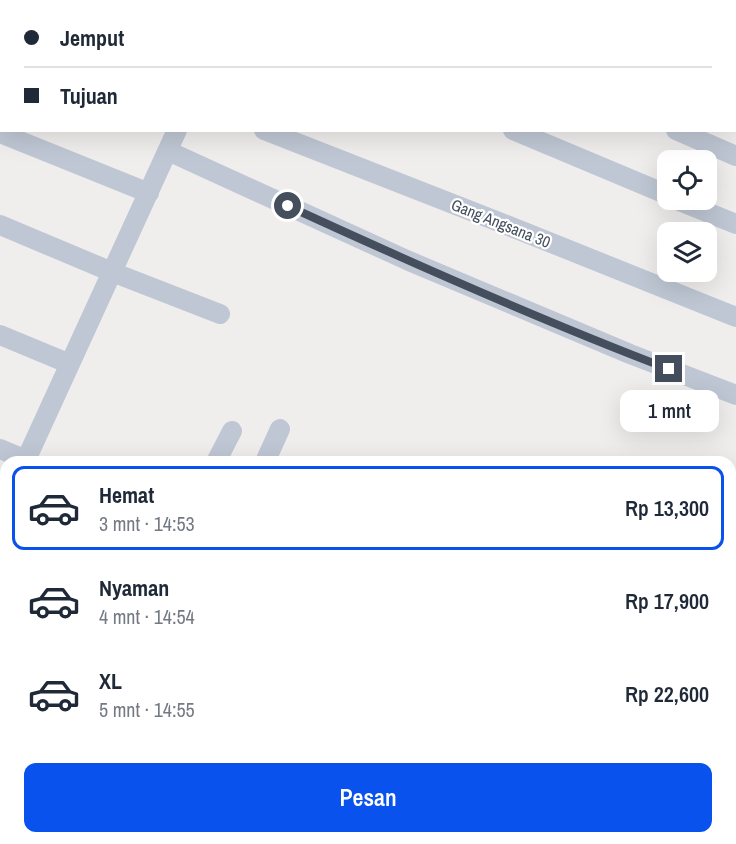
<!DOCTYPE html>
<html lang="id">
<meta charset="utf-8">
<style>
body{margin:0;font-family:"Archivo Narrow",sans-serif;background:#f6f6f7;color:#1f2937;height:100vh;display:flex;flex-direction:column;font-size:22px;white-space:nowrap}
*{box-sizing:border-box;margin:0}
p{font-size:20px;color:#747a83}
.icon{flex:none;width:33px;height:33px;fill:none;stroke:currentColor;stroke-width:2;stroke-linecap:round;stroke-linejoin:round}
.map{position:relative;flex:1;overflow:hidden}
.side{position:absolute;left:0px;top:456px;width:736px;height:388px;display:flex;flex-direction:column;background:#fff;border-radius:18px 18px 0 0;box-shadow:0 6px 24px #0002}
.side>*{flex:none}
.hud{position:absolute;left:0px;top:0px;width:736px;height:132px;box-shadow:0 6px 24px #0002;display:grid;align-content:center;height:132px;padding:0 24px;background:#fff}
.tools{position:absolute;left:657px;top:150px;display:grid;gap:12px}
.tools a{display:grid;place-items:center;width:60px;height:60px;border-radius:12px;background:#fff;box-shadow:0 6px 24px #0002;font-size:30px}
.end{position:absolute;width:27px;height:27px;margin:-14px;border:8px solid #444e5c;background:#fff;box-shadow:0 0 0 3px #fff}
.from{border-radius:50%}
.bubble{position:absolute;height:42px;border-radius:12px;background:#fff;box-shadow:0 6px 24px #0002;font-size:20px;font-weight:600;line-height:42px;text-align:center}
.hud b{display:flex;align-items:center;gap:21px;height:57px;font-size:22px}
.hud b+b{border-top:2px solid #e0e1e3}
.hud i{width:15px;height:15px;background:#1f2937}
ul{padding:10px 0 0;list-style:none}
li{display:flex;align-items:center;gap:18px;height:84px;margin:0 12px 9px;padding:0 12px;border:3px solid transparent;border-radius:12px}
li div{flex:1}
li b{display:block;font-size:22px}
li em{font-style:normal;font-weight:600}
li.active{border-color:#0a52ed}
li>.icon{width:54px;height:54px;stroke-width:1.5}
.button{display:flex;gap:12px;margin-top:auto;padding:12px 24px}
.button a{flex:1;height:69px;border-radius:12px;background:#0a52ed;color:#fff;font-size:24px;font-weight:600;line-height:69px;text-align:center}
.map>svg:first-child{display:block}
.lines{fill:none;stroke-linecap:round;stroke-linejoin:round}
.minor{stroke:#bfc7d4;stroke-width:20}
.route{stroke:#444e5c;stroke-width:8}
.labels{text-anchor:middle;stroke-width:4.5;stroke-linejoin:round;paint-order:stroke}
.street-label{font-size:16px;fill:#444e5c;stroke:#fff}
</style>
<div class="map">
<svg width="736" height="844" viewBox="0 0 736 844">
<rect width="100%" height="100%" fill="#f0eded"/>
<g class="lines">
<!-- minor -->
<path class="minor" d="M73 0 77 2
M368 0 372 2
M609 0 613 2
M236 2V0
M735 57H736
M0 71 2 72
M264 130 499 222 736 317
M513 130 668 195
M676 130 736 156
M0 133 149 193
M168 151 409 261 630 354 736 395
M677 200 736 224
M0 225 112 272 220 314
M0 335 70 364
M0 449 26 460
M25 462 177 130
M216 462 232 431
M265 462 280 429
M0 517 6 504
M730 546 736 548
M730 720 736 708
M0 801 6 804
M0 833 6 820
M615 838 628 844
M99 844 102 838
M182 844 184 838
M298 844 301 838
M400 844 402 838
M518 844 521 838
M562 844 565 838
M671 844 673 838"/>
</g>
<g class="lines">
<!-- route -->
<path class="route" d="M288 206C414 264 540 320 669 369"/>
</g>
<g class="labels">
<!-- street labels -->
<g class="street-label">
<text transform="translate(501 223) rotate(22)" y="6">Gang Angsana 30</text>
</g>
</g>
</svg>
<div class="tools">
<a><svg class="icon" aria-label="locate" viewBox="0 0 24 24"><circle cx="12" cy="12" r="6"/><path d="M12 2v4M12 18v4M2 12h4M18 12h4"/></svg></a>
<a><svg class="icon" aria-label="layers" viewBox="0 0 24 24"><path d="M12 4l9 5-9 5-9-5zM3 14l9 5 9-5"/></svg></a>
</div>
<i class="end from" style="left:288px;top:206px"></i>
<i class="end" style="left:669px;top:369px"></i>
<div class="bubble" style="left:620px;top:390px;width:99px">1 mnt</div>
<div class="hud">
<b><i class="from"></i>Jemput</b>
<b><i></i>Tujuan</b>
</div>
<section class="side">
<ul>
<li class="active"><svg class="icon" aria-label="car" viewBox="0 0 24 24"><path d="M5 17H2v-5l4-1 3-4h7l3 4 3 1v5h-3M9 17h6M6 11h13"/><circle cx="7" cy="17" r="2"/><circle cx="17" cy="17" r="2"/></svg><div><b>Hemat</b><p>3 mnt · 14:53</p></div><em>Rp 13,300</em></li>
<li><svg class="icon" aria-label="car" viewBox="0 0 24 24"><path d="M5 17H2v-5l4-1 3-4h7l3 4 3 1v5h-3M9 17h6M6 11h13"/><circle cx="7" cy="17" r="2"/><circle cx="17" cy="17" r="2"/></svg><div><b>Nyaman</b><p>4 mnt · 14:54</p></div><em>Rp 17,900</em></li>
<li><svg class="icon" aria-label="car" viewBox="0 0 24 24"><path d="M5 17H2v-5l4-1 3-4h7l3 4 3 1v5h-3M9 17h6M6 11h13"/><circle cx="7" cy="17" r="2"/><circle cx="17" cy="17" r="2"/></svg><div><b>XL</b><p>5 mnt · 14:55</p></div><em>Rp 22,600</em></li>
</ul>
<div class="button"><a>Pesan</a></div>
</section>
</div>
